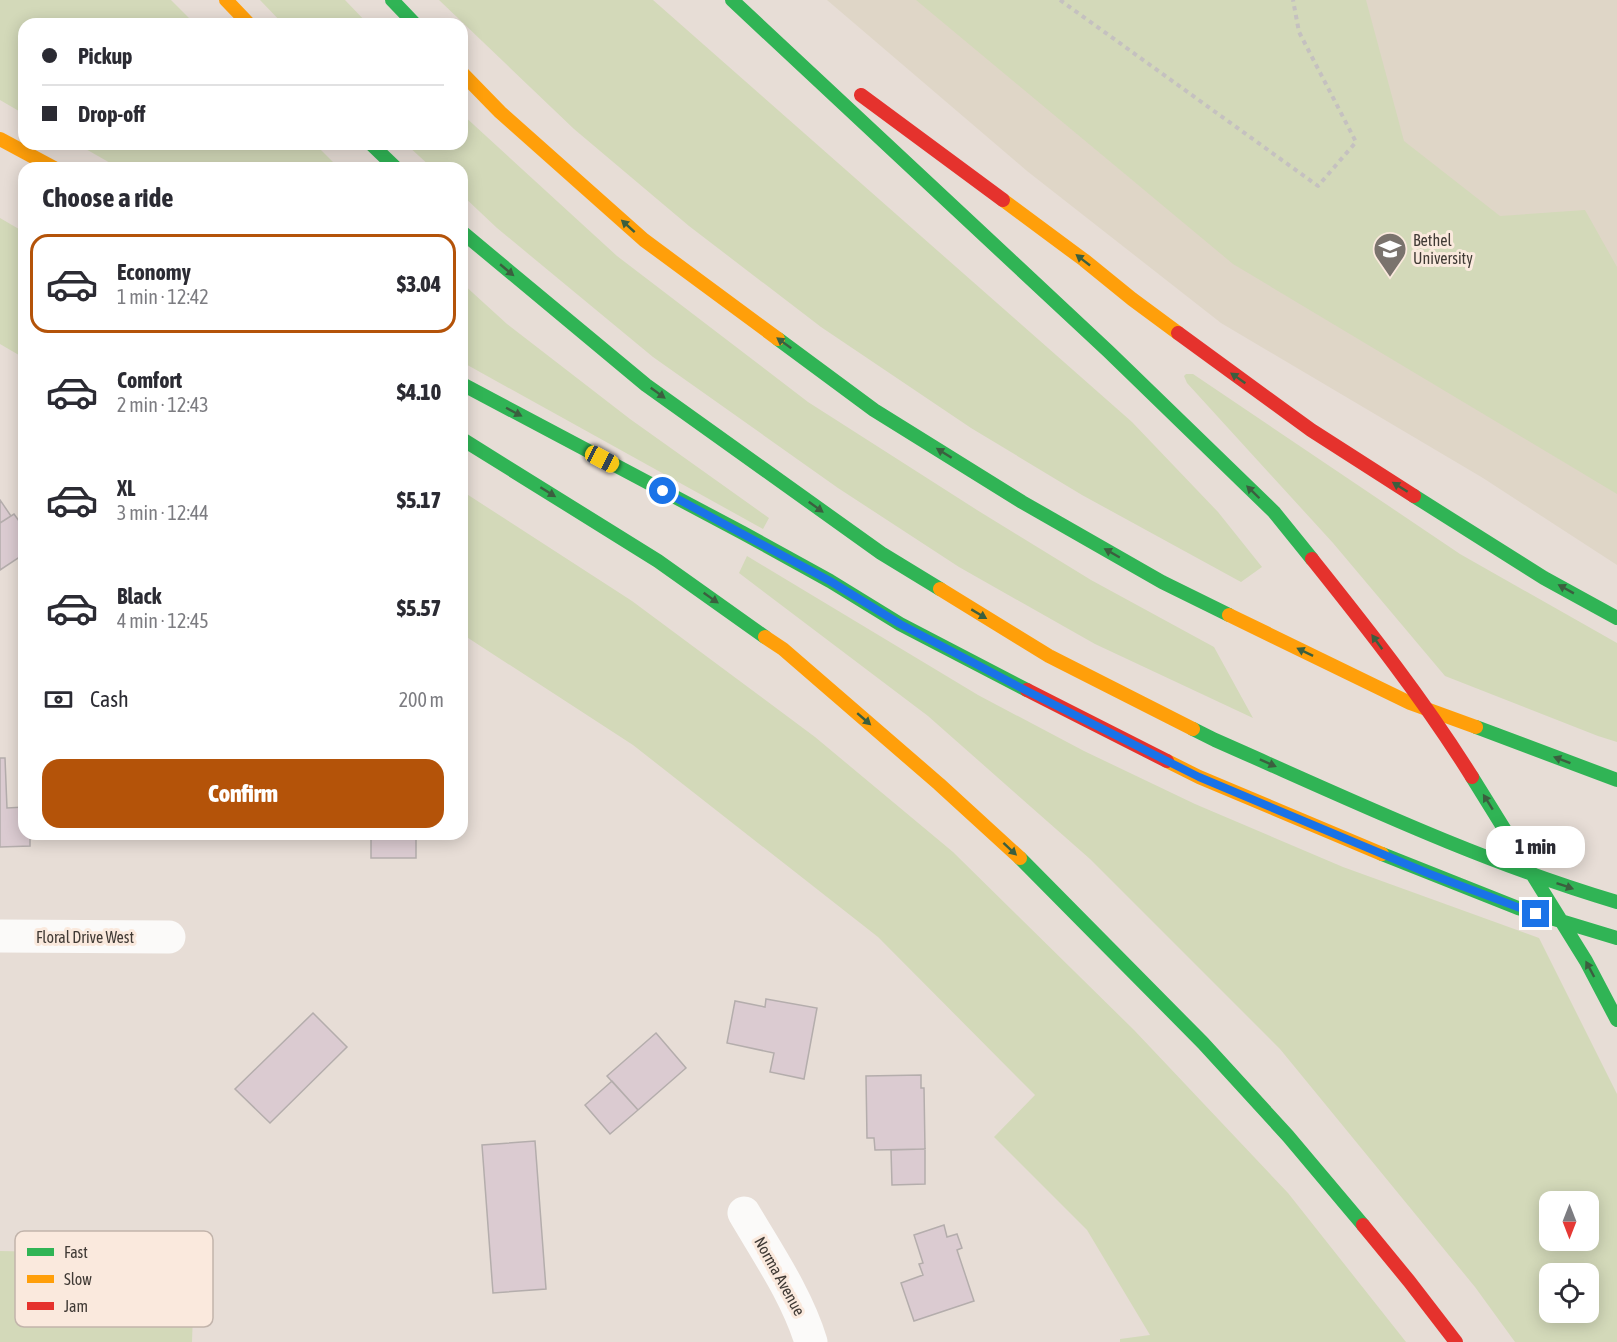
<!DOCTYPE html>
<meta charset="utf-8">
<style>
body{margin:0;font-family:"Asap Condensed",sans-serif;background:#f7f7f7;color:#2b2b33;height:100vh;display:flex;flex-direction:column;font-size:22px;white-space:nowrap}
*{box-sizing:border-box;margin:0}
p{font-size:20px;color:#7c7c81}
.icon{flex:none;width:33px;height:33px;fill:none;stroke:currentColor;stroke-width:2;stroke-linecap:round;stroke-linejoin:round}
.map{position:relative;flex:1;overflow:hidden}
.side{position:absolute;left:18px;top:162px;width:450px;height:678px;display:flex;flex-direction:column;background:#fff;border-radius:18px;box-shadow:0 3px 15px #0003}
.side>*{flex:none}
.top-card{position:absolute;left:18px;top:18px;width:450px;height:132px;border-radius:18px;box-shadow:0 3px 15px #0003;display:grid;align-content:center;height:132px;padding:0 24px;background:#fff}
.needle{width:39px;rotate:180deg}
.tools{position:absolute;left:1539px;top:1191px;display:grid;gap:12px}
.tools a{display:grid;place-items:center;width:60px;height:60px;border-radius:12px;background:#fff;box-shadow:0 3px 15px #0003;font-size:30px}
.end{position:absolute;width:27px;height:27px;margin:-14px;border:8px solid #1a73e8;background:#fff;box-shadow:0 0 0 3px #fff}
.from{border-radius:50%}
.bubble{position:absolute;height:42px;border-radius:18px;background:#fff;box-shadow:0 3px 15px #0003;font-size:20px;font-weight:800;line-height:42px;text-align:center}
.car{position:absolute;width:18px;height:36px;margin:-18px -9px;border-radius:8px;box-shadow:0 0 4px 2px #0007;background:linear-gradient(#f5c518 24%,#345 0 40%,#f5c518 0 76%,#345 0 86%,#f5c518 0)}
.top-card b{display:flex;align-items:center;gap:21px;height:57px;font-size:22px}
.top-card b+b{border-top:2px solid #e1e1e2}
.top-card i{width:15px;height:15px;background:#2b2b33}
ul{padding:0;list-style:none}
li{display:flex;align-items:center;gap:18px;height:99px;margin:0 12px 9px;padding:0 12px;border:3px solid transparent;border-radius:18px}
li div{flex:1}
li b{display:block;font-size:22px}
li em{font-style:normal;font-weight:800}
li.on{border-color:#b45309}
li>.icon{width:54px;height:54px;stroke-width:1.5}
h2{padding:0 24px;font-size:27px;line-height:72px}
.pay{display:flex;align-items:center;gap:15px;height:66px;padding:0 24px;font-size:22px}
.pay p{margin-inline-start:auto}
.primary-button{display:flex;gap:12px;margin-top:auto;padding:12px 24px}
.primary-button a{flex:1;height:69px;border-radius:18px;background:#b45309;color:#fff;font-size:24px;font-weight:800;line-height:69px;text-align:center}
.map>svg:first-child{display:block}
.education{fill:#dfd6c7}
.green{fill:#d3d9b9;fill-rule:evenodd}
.building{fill:#dbcbd1;stroke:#b4adac;stroke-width:1.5}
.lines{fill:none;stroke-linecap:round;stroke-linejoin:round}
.path{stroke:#c5c1c0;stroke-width:4;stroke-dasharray:4.5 4.5;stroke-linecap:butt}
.street{stroke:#fbfaf9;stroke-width:33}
.fast{stroke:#30b455;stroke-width:14}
.slow{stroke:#ff9f0a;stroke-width:14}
.jam{stroke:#e5322d;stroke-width:14}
.oneway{fill:#3b5f3f}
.route{stroke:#1a73e8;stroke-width:8}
.labels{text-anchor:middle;stroke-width:6;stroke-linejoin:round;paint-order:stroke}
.poi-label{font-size:16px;fill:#403a35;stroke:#fae9dd;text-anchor:start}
.street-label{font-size:16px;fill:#403a35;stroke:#fae9dd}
.key{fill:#fae9dd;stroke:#c2b4ab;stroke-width:1.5}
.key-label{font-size:16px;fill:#403a35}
</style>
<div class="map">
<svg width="1617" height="1342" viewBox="0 0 1617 1342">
<rect width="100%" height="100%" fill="#e7ddd6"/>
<!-- education -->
<path class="education" d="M827 0H1617V565L1483 478 1221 323 1027 171Z"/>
<!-- green -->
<path class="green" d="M0 0H171L195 24H24V114L0 100Z
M260 0H345L368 24H283Z
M439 0H653L1132 422 1218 512 1262 567 1241 582 1082 495 971 428 821 327 689 226 574 129Z
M916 0H1366L1404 141 1500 216 1585 210 1617 267V494L1233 264Z
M462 114 617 256 808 402 977 510 1091 580 1214 647 1253 718 1095 644 959 567 838 488 653 357 497 228 462 195V168H432L406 144H462Z
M77 144H315L339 168H119Z
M0 218 24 232V358L0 344Z
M462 283 507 324 630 419 769 518 763 529 462 362Z
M1186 374H1193L1460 554 1617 643V742L1598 736 1445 676 1333 543 1187 383 1184 376Z
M462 491 632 601 815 737 953 852 1134 1030 1288 1193 1406 1342H1120V1339L1150 1335 1087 1230 994 1137 1035 1095 878 937 633 745 462 634Z
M747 556 978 695 1084 751 1195 804 1343 867 1539 938 1617 1094V1342H1515L1475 1287 1280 1049 1090 859 928 716 739 573ZM1550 1202H1588V1240H1550ZM1550 1274H1588V1312H1550Z
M0 1251 195 1255 192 1342H0Z"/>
<!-- building -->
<path class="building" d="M0 500 11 516 0 523Z
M14 514 24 528V554L0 570V523Z
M0 758H5L7 808 24 807V834H30V846L0 847Z
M371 834H416V858H371Z
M766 999 817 1008 804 1079 770 1072 774 1053 727 1043 735 1001 765 1007Z
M313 1013 347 1047 270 1123 235 1089Z
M656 1033 686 1068 638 1110 607 1076Z
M921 1075V1088H924L925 1149 875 1150 874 1138H867L866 1076Z
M612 1081 638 1110 610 1134 585 1105Z
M535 1141 546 1289 493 1293 482 1145Z
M925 1149V1184L892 1185 891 1150Z
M944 1225 947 1237 957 1234 962 1248 957 1250 974 1301 914 1321 901 1283 923 1275 919 1264 923 1263 914 1235Z"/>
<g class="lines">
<!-- path -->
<path class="path" d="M1060 0 1318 186 1356 142 1299 32 1293 0"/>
<!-- street -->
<path class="street" d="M0 936 169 937
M744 1213C768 1254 797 1296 811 1342"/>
<!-- fast -->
<path class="fast" d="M392 0 415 24
M732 0 1108 351 1274 512 1312 559
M371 144 396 168
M462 232 646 385 881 553 940 589
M778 339 874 410 1022 502 1162 582 1229 615
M462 384 743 533 830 581 900 624 1027 690
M462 439 658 561 765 637
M1414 496 1544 578 1617 618
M1476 727 1617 780
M1193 729 1215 740C1347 798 1478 861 1617 902
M1472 777 1586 961 1617 1020
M1382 854 1518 908 1617 938
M1020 858 1203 1043 1288 1136 1363 1225"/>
<!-- slow -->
<path class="slow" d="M226 0 249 24
M462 73 500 112 644 240 778 339
M0 139 54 168
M1003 200 1084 260 1132 299 1178 333
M940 589 1049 656 1193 729
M1229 615 1410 703 1476 727
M765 637 783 649 939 784 1020 858
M1167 761 1199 777 1382 854"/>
<!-- jam -->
<path class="jam" d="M861 95 1003 200
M1178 333 1311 430 1414 496
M1312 559C1368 629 1424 700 1472 777
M1027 690 1167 761
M1363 1225 1409 1281 1456 1342"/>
</g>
<!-- one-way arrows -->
<defs><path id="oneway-solid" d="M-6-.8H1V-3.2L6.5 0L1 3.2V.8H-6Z" transform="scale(1.5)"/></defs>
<g class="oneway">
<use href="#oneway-solid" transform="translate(628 226) rotate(-138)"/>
<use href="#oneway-solid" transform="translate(1083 260) rotate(-142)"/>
<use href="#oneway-solid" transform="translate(507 270) rotate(40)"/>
<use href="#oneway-solid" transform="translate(784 343) rotate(-144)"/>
<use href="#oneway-solid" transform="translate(1238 378) rotate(-145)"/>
<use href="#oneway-solid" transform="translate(658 393) rotate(36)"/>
<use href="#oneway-solid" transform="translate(514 412) rotate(28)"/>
<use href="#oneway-solid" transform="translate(944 453) rotate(-148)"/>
<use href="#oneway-solid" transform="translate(1400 487) rotate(-148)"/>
<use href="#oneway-solid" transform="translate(548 492) rotate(32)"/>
<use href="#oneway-solid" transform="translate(1253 492) rotate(-136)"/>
<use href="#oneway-solid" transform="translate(816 507) rotate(36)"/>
<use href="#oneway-solid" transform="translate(1112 553) rotate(-150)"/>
<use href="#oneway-solid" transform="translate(1566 589) rotate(-151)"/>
<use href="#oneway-solid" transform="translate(711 598) rotate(35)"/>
<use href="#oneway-solid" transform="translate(979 614) rotate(31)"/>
<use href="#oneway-solid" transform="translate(1377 642) rotate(-126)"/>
<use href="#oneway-solid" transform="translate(1305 652) rotate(-154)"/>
<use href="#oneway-solid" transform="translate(864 719) rotate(41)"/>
<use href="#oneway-solid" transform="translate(1562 760) rotate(-159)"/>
<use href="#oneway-solid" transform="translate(1268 763) rotate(24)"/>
<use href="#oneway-solid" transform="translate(1488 802) rotate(-122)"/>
<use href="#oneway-solid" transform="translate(1010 849) rotate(43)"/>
<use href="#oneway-solid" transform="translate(1565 886) rotate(19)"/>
<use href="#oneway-solid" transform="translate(1590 969) rotate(-118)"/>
</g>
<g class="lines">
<!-- route -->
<path class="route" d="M663 491 830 581 900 624 1027 691 1199 777 1430 874 1536 914"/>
</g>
<!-- icons -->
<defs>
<g id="university-pin" transform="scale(1.725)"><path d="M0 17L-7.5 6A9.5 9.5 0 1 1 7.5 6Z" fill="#7a736d" stroke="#fae9dd"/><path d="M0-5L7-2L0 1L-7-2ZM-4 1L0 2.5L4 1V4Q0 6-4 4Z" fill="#fff"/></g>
</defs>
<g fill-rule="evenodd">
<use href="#university-pin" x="1390" y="249"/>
</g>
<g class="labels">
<!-- poi labels -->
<g class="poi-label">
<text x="1413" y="246">Bethel<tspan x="1413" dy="18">University</tspan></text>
</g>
<!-- street labels -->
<g class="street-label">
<text x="85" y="943">Floral Drive West</text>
<text transform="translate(780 1276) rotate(61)" y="6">Norma Avenue</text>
</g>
</g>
<!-- legend -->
<rect x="15" y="1231" width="198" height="96" rx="9" class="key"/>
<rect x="27" y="1248" width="27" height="8" fill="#30b455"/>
<rect x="27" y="1275" width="27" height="8" fill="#ff9f0a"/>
<rect x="27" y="1302" width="27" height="8" fill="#e5322d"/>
<g class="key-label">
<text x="64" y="1258">Fast</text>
<text x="64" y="1285">Slow</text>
<text x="64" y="1312">Jam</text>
</g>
</svg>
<div class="tools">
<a><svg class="needle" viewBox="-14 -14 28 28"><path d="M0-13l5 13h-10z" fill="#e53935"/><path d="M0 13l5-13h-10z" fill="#7c7c81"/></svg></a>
<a><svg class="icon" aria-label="locate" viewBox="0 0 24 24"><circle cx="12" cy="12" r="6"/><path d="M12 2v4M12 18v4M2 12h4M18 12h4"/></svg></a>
</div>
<i class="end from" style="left:663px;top:491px"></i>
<i class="end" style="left:1536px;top:914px"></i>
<div class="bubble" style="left:1486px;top:826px;width:99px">1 min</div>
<i class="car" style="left:602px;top:459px;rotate:118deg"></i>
<div class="top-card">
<b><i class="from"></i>Pickup</b>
<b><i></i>Drop-off</b>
</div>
<section class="side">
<h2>Choose a ride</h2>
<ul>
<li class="on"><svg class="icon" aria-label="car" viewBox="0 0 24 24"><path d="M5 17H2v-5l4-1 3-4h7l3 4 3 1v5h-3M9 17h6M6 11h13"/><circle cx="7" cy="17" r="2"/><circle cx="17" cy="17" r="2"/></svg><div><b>Economy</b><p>1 min · 12:42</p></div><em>$3.04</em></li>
<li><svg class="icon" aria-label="car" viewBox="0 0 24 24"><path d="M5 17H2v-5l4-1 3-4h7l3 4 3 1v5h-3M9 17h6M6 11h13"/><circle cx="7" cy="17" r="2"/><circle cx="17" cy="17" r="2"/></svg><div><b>Comfort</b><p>2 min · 12:43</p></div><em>$4.10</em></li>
<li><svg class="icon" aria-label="car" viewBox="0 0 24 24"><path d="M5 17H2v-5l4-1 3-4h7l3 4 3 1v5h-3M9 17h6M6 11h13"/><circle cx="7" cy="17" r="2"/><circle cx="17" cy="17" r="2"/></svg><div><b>XL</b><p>3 min · 12:44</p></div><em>$5.17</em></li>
<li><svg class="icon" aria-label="car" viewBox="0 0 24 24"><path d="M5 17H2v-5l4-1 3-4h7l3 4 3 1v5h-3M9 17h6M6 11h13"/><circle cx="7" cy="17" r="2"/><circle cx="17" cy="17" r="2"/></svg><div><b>Black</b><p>4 min · 12:45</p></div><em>$5.57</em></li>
</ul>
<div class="pay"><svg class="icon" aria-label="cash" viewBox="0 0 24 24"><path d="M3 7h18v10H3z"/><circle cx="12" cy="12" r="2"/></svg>Cash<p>200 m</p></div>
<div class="primary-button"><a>Confirm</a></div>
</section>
</div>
